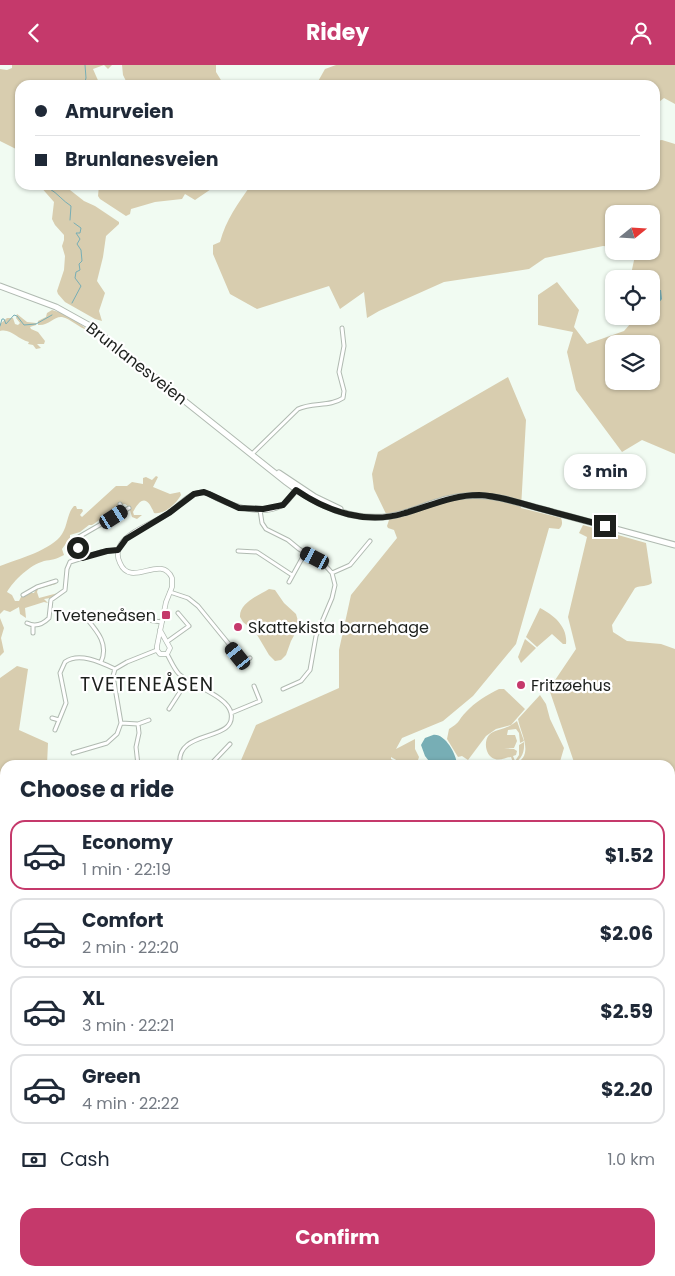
<!DOCTYPE html>
<meta charset="utf-8">
<style>
body{margin:0;font-family:Poppins,sans-serif;background:#f2f2f3;color:#1f2937;height:100vh;display:flex;flex-direction:column;font-size:19px;white-space:nowrap}
*{box-sizing:border-box;margin:0}
p{font-size:16px;color:#747a83}
.icon{flex:none;width:28px;height:28px;fill:none;stroke:currentColor;stroke-width:2;stroke-linecap:round;stroke-linejoin:round}
.map{position:relative;flex:1;overflow:hidden}
.sheet{position:absolute;left:0px;top:695px;width:675px;height:516px;display:flex;flex-direction:column;background:#fff;border-radius:15px 15px 0 0;box-shadow:0 1px 4px #0004}
.sheet>*{flex:none}
.top-card{position:absolute;left:15px;top:15px;width:645px;height:110px;border-radius:15px;box-shadow:0 1px 4px #0004;display:grid;align-content:center;height:110px;padding:0 20px;background:#fff}
.needle{width:32px;rotate:72deg}
.fabs{position:absolute;left:605px;top:140px;display:grid;gap:10px}
.fabs a{display:grid;place-items:center;width:55px;height:55px;border-radius:10px;background:#fff;box-shadow:0 1px 4px #0004;font-size:25px}
.end{position:absolute;width:22px;height:22px;margin:-11px;border:6px solid #1d201d;background:#fff;box-shadow:0 0 0 2px #fff}
.from{border-radius:50%}
.bubble{position:absolute;height:35px;border-radius:15px;background:#fff;box-shadow:0 1px 4px #0004;font-size:16px;font-weight:700;line-height:35px;text-align:center}
.car{position:absolute;width:15px;height:30px;margin:-15px -8px;border-radius:6px;box-shadow:0 0 4px 1px #0007;background:linear-gradient(#222 24%,#8ab4d8 0 40%,#222 0 76%,#8ab4d8 0 86%,#222 0)}
.top-card b{display:flex;align-items:center;gap:18px;height:48px;font-size:19px}
.top-card b+b{border-top:1px solid #e0e1e3}
.top-card i{width:12px;height:12px;background:#1f2937}
ul{padding:0;list-style:none}
li{display:flex;align-items:center;gap:15px;height:70px;margin:0 10px 8px;padding:0 10px;border:2px solid #e0e1e3;border-radius:15px}
li div{flex:1}
li b{display:block;font-size:19px}
li em{font-style:normal;font-weight:700}
li.on{border-color:#c5396b}
li>.icon{width:45px;height:45px;stroke-width:1.5}
h2{padding:0 20px;font-size:22px;line-height:60px}
.pay{display:flex;align-items:center;gap:12px;height:55px;padding:0 20px;font-size:19px}
.pay p{margin-inline-start:auto}
.button{display:flex;gap:10px;margin-top:auto;padding:10px 20px}
.button a{flex:1;height:58px;border-radius:15px;background:#c5396b;color:#fff;font-size:20px;font-weight:700;line-height:58px;text-align:center}
header{display:flex;justify-content:space-between;align-items:center;height:65px;padding:0 20px;background:#c5396b;color:#fff;font-size:22px;font-weight:700}
.map>svg:first-child{display:block}
.green{fill:#d8cdaf;fill-rule:evenodd}
.water{fill:#77aeb5}
.lines{fill:none;stroke-linecap:round;stroke-linejoin:round}
.stream{stroke:#77aeb5;stroke-width:1}
.minor-casing{stroke:#b0bab1;stroke-width:5}
.tertiary-casing{stroke:#b0bab1;stroke-width:5.5}
.primary-casing{stroke:#b0bab1;stroke-width:7}
.minor{stroke:#fff;stroke-width:3}
.tertiary{stroke:#fff;stroke-width:4}
.primary{stroke:#fff;stroke-width:5}
.route{stroke:#1d201d;stroke-width:6}
.poi-dot{fill:#c5396b;stroke:#fff;stroke-width:2}
.labels{text-anchor:middle;stroke-width:4.5;stroke-linejoin:round;paint-order:stroke}
.street-label{font-size:16px;fill:#1d201d;stroke:#fff}
.poi-label{font-size:16px;fill:#1d201d;stroke:#fff;text-anchor:start}
.quarter-label{font-size:19px;letter-spacing:1px;fill:#1d201d;stroke:#fff}
</style>
<header><svg class="icon" aria-label="back" viewBox="0 0 24 24"><path d="M15 5l-7 7 7 7"/></svg>Ridey<svg class="icon" aria-label="person" viewBox="0 0 24 24"><circle cx="12" cy="8" r="4"/><path d="M4 21q1-7 8-7t8 7"/></svg></header>
<div class="map">
<svg width="675" height="1211" viewBox="0 0 675 1211">
<rect width="100%" height="100%" fill="#f1fbf2"/>
<!-- green -->
<path class="green" d="M12 0H112L108 4 104 0 93 4 100 20H20V84L18 85 0 76V4L7 5 12 3Z
M122 0H216V7L224 20H128L123 10Z
M336 0H675V39L664 33 659 37 655 47V20H316L325 4Z
M662 75 675 79V389L642 375 622 387 576 325 567 287 573 267 538 260V230L557 217 579 245 574 262 587 279 624 266 637 251H651V242L653 243 658 225 656 217H651V214H630L636 186H651V149H614V182L603 181 545 193 529 204 444 217 379 246 367 253 364 227 340 244 329 221 257 244 230 229 213 189V180L220 177C226 155 238 138 251 120H655V76ZM614 279H651V316H614Z
M39 120H47L58 125H70L84 136 95 141 119 157V159L106 171 103 192 97 216 105 228 99 246 102 256 95 254 65 237 58 229 57 226 64 205 65 191 62 181 64 175V170L55 160 52 154 54 137Z
M99 120H217L195 135 185 129 182 134 155 137 131 144 130 149 126 151 100 134 98 131Z
M52 245 68 250 88 265C79 263 71 254 62 252 54 251 49 261 38 260V256L46 252 47 248Z
M17 249 27 257 36 258V260L30 262 31 264 38 267 45 276 44 279H37L41 283 36 284 33 280 28 279 29 277C17 274 11 263 0 266V259L7 253H13L15 259 18 260 20 258 16 253Z
M508 312 526 355 521 443 561 453C563 458 562 461 559 464L549 463 516 579 473 631 443 656 402 673 396 684 415 674V684L419 692 418 695 423 700H405L391 692V694L403 700H239L256 660 339 623V585L351 530 397 473 394 465 388 463 387 461 389 455 374 424 372 409 378 387Z
M156 411 158 412 153 422 170 429 180 427 181 430C176 439 164 450 154 448 148 433 142 430 133 447L134 450H142L137 454 132 452 129 442 125 439C113 439 102 455 92 460H89L80 467 70 470V473L62 484 64 490C57 494 51 495 44 496 30 500 14 515 7 527L12 530 15 536H19L21 532 30 528H34L36 524 55 517 56 519 38 524 37 527 39 533 58 528 50 533 44 534 48 538 44 537 25 543 26 553 20 549 19 542 10 547 4 545 0 549V553L4 563 1 573 4 587 0 591V501C18 494 52 485 62 469 68 460 67 448 74 441H76L77 444H82L83 446 80 450 82 452 116 421H127L132 417 143 419V413L146 412 152 415Z
M583 460 646 478 652 518C647 522 641 520 635 523L612 560 613 567 627 576 661 579 675 584V1197L670 1190V700H575L549 624 576 584 568 552 587 472 579 468Z
M269 524 275 525 284 538 296 549 298 556 297 565 291 576 286 590 281 595 275 596 269 590 256 568 243 557 240 552C239 538 259 530 269 524Z
M540 543C554 550 568 562 566 579H563L552 569 537 582 526 572Z
M525 574 536 583 521 598 518 592Z
M17 601 28 604 19 665 48 678 47 700H5V1206H166L162 1211H0V613Z
M499 624H504L525 644 511 660 496 664 486 671 468 695 462 691 458 692 447 674 449 664C461 657 458 655 466 647 475 637 487 630 499 624Z
M540 630 546 639 550 654 564 683 559 700H512C536 692 521 670 518 654Z
M517 656 524 676 520 678 519 668 516 664 508 665 507 670H515L517 676 514 683H504L514 684 517 686 516 690 513 691 515 696 519 690V680L524 677C525 691 519 698 505 700L513 697 511 692C507 692 500 696 495 694 486 692 483 677 489 670 494 665 501 665 507 662 511 661 514 658 517 656Z
M193 1206H600L597 1211H191Z
M613 1206H659L649 1211H611Z"/>
<!-- water -->
<path class="water" d="M655 216 658 225H661L662 234 656 241 652 243 651 217Z
M433 670C445 668 457 690 457 700H432L425 691 421 680 425 673Z"/>
<g class="lines">
<!-- stream -->
<path class="stream" d="M84 20 86 13 85 0
M42 120C44 122 47 123 50 124 57 128 63 136 71 141L70 155
M72 238 81 221 75 213 76 207 80 205 79 199 82 196 81 185 77 179 80 174 76 168H80L81 163 74 158
M0 261 2 254H4L6 259 14 250 17 251 24 260 36 259 52 250"/>
<!-- minor casing -->
<g class="minor-casing">
<path id="minor" d="M252 389 298 344C312 337 330 342 343 333L344 326 339 307 344 281 342 263
M120 439 123 447
M260 445 262 458 266 464 288 475 299 484 323 498 332 508 335 520 332 533 316 571 310 605 301 616 283 624
M238 486 257 487 292 510
M81 493 76 480 77 473 129 443
M332 508 350 500 370 476
M289 517 305 488
M170 527 188 533 198 541 246 600
M23 530 37 522 56 516
M82 548C94 563 110 577 101 597
M125 549 132 553 162 557
M88 555 94 550
M27 558C35 562 43 559 49 553L51 535 65 525 67 504 70 497 101 487 118 485
M33 568V561
M168 576 189 561 178 548
M167 589C171 596 174 604 179 609 192 621 228 631 231 648 237 678 175 663 180 700
M244 598 250 593
M169 644 187 616
M231 648 260 636 254 621
M52 653 59 655
M121 658 138 659 149 655
M55 665 66 638 60 608 65 597C79 587 100 597 115 604
M73 688 107 678 117 669 121 658 113 611 115 604 127 597 157 585
M138 700 136 682 139 668 138 659
M210 700 230 679
M188 1211 189 1206"/>
</g>
<!-- tertiary casing -->
<g class="tertiary-casing">
<path id="tertiary" d="M160 565 170 583 167 589H160L157 585V581L166 537 172 522V513C161 488 131 524 120 498 117 492 117 485 121 479 129 466 156 457 169 448 178 442 184 433 194 429 199 427 204 427 209 429 228 440 265 454 285 438 290 434 294 428 298 423"/>
</g>
<!-- primary casing -->
<g class="primary-casing">
<path id="primary" d="M0 221 56 242 92 262 286 417C320 443 361 461 404 448 415 445 426 440 437 437 459 429 482 429 505 434L675 480
M279 408 315 432 340 444
M667 1211 675 1207"/>
</g>
<!-- minor -->
<use href="#minor" class="minor"/>
<!-- tertiary -->
<use href="#tertiary" class="tertiary"/>
<!-- primary -->
<use href="#primary" class="primary"/>
</g>
<g class="lines">
<!-- route -->
<path class="route" d="M78 483 82 493 107 486 118 485 126 474 169 448 194 429 204 427 209 429 239 443 263 444 283 440 296 425C328 447 367 460 405 448 430 441 452 430 479 430 497 431 514 436 531 441 556 448 580 454 605 461"/>
</g>
<!-- markers -->
<g class="poi-dot">
<rect x="161" y="545" width="10" height="10" rx="2.5"/>
<circle cx="238" cy="562" r="5"/>
<circle cx="521" cy="620" r="5"/>
</g>
<g class="labels">
<!-- street labels -->
<g class="street-label">
<text transform="translate(137 298) rotate(38)" y="6">Brunlanesveien</text>
</g>
<!-- poi labels -->
<g class="poi-label">
<text x="156" y="556" text-anchor="end">Tveteneåsen</text>
<text x="248" y="568">Skattekista barnehage</text>
<text x="531" y="626">Fritzøehus</text>
</g>
<!-- quarter labels -->
<g class="quarter-label">
<text x="147" y="626">TVETENEÅSEN</text>
</g>
</g>
</svg>
<div class="fabs">
<a><svg class="needle" viewBox="-14 -14 28 28"><path d="M0-13l5 13h-10z" fill="#e53935"/><path d="M0 13l5-13h-10z" fill="#747a83"/></svg></a>
<a><svg class="icon" aria-label="locate" viewBox="0 0 24 24"><circle cx="12" cy="12" r="6"/><path d="M12 2v4M12 18v4M2 12h4M18 12h4"/></svg></a>
<a><svg class="icon" aria-label="layers" viewBox="0 0 24 24"><path d="M12 4l9 5-9 5-9-5zM3 14l9 5 9-5"/></svg></a>
</div>
<i class="end from" style="left:78px;top:483px"></i>
<i class="end" style="left:605px;top:461px"></i>
<div class="bubble" style="left:564px;top:389px;width:82px">3 min</div>
<i class="car" style="left:114px;top:452px;rotate:57deg"></i>
<i class="car" style="left:315px;top:493px;rotate:297deg"></i>
<i class="car" style="left:238px;top:591px;rotate:321deg"></i>
<div class="top-card">
<b><i class="from"></i>Amurveien</b>
<b><i></i>Brunlanesveien</b>
</div>
<section class="sheet">
<h2>Choose a ride</h2>
<ul>
<li class="on"><svg class="icon" aria-label="car" viewBox="0 0 24 24"><path d="M5 17H2v-5l4-1 3-4h7l3 4 3 1v5h-3M9 17h6M6 11h13"/><circle cx="7" cy="17" r="2"/><circle cx="17" cy="17" r="2"/></svg><div><b>Economy</b><p>1 min · 22:19</p></div><em>$1.52</em></li>
<li><svg class="icon" aria-label="car" viewBox="0 0 24 24"><path d="M5 17H2v-5l4-1 3-4h7l3 4 3 1v5h-3M9 17h6M6 11h13"/><circle cx="7" cy="17" r="2"/><circle cx="17" cy="17" r="2"/></svg><div><b>Comfort</b><p>2 min · 22:20</p></div><em>$2.06</em></li>
<li><svg class="icon" aria-label="car" viewBox="0 0 24 24"><path d="M5 17H2v-5l4-1 3-4h7l3 4 3 1v5h-3M9 17h6M6 11h13"/><circle cx="7" cy="17" r="2"/><circle cx="17" cy="17" r="2"/></svg><div><b>XL</b><p>3 min · 22:21</p></div><em>$2.59</em></li>
<li><svg class="icon" aria-label="car" viewBox="0 0 24 24"><path d="M5 17H2v-5l4-1 3-4h7l3 4 3 1v5h-3M9 17h6M6 11h13"/><circle cx="7" cy="17" r="2"/><circle cx="17" cy="17" r="2"/></svg><div><b>Green</b><p>4 min · 22:22</p></div><em>$2.20</em></li>
</ul>
<div class="pay"><svg class="icon" aria-label="cash" viewBox="0 0 24 24"><path d="M3 7h18v10H3z"/><circle cx="12" cy="12" r="2"/></svg>Cash<p>1.0 km</p></div>
<div class="button"><a>Confirm</a></div>
</section>
</div>
